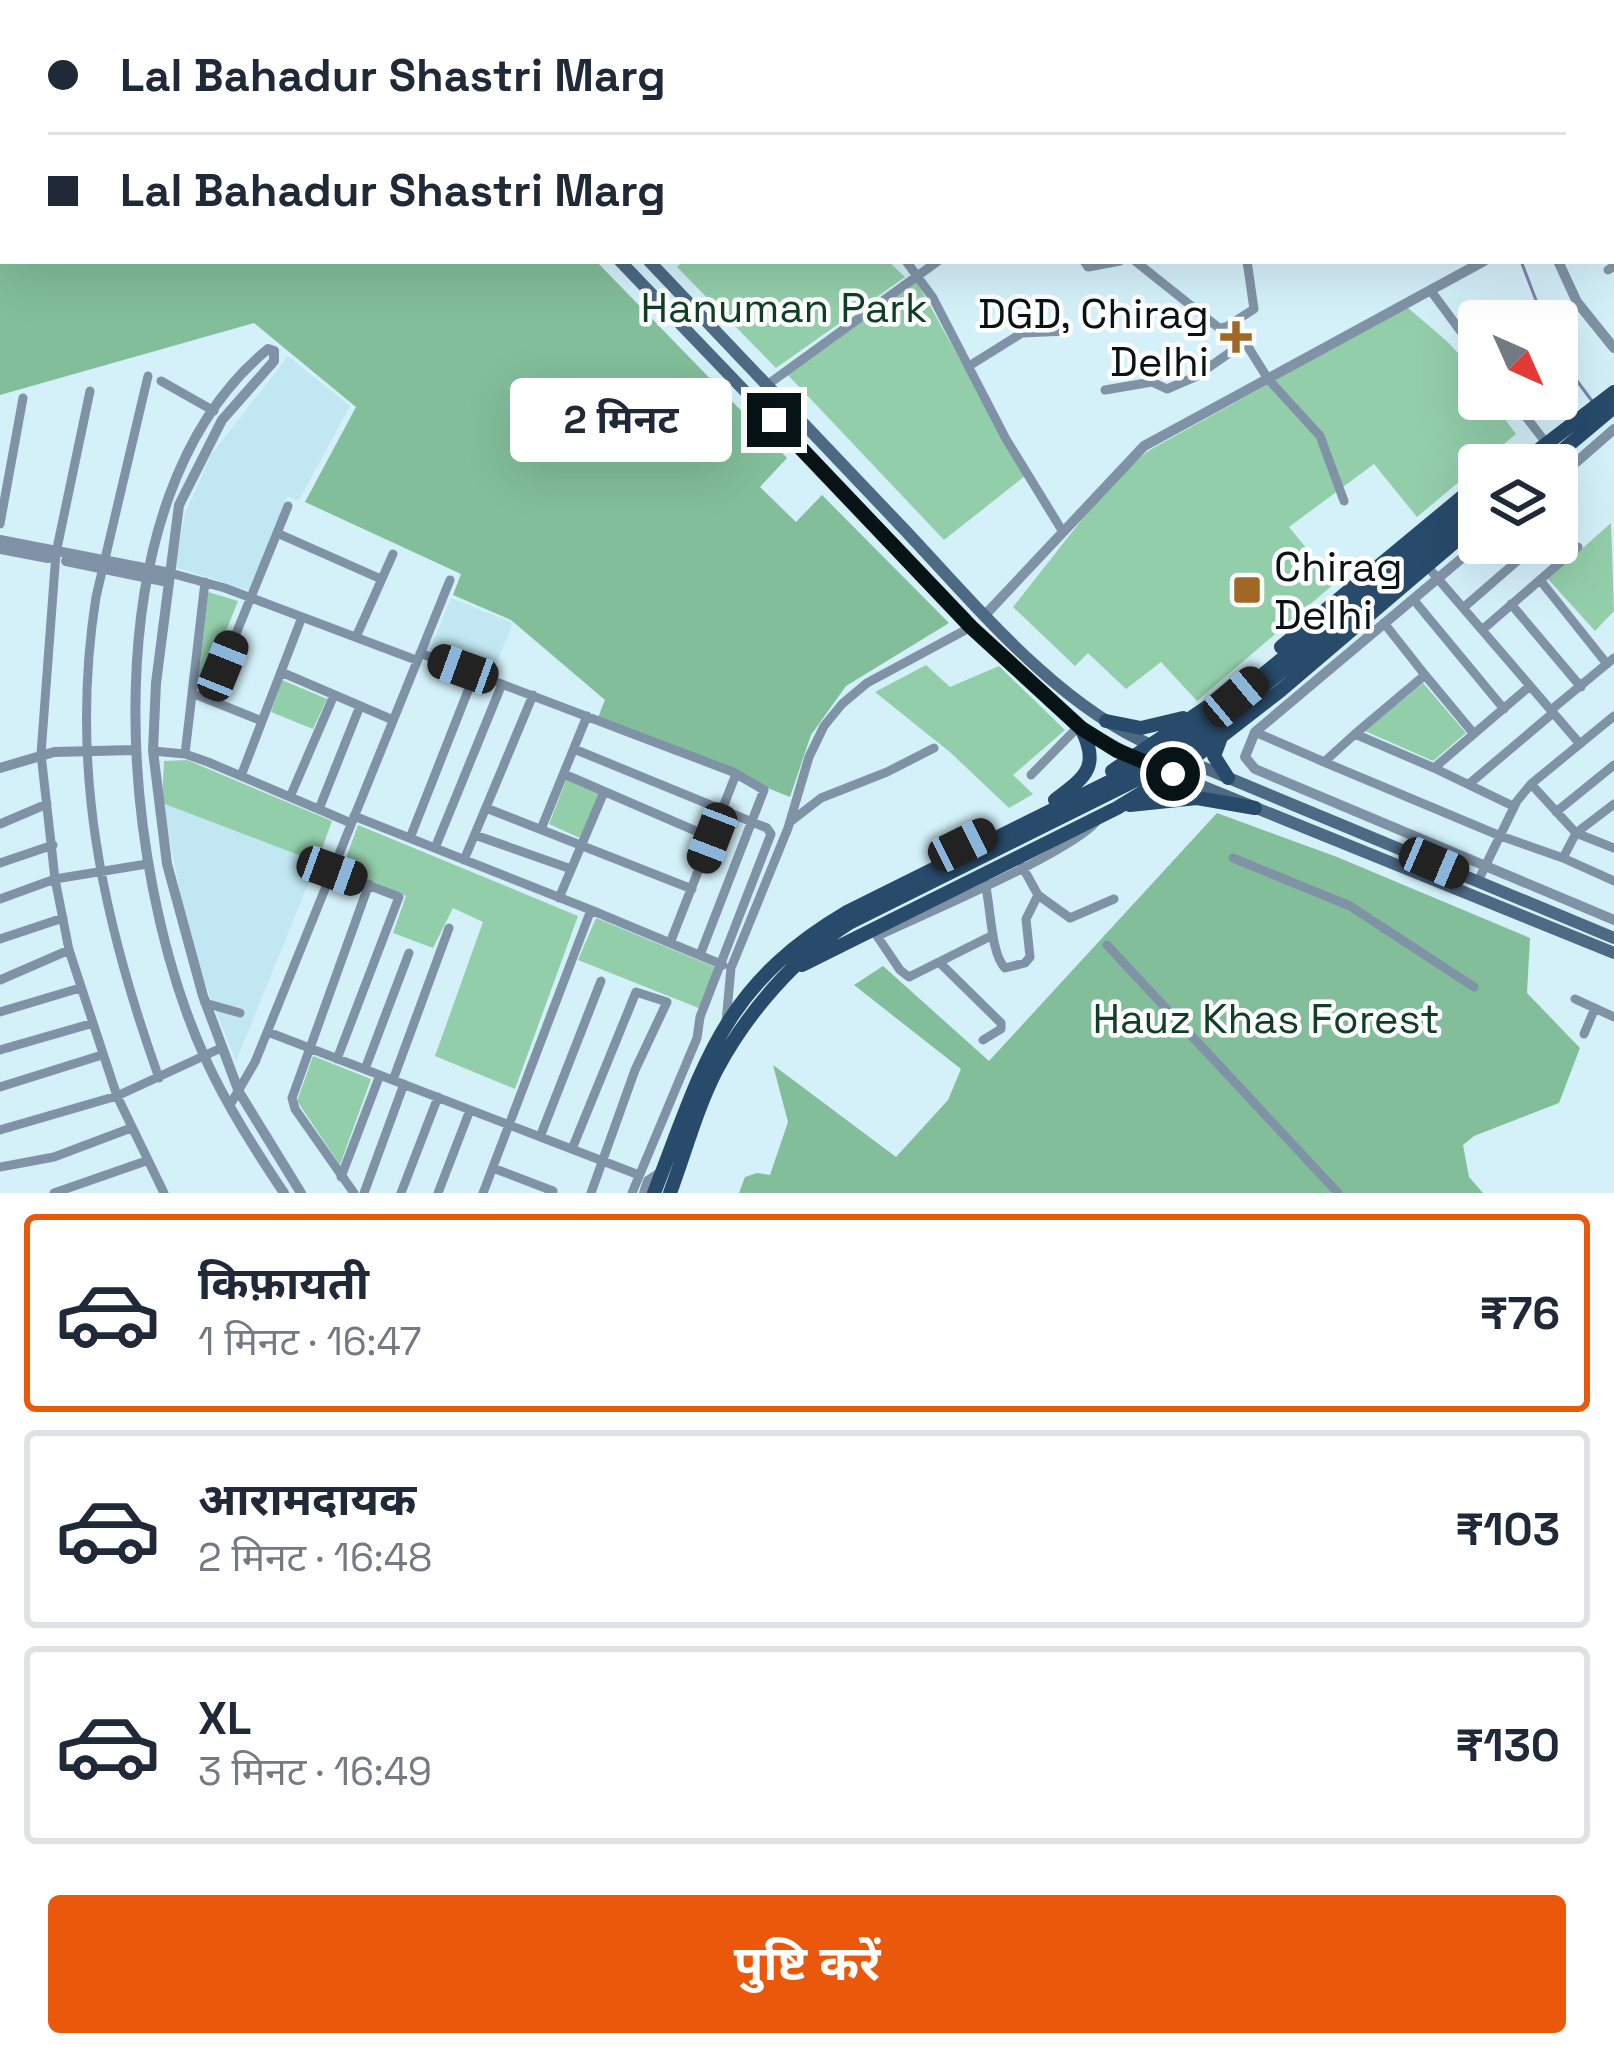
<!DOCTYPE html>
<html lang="hi">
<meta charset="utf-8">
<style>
body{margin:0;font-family:"Space Grotesk","Noto Sans Devanagari",sans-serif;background:#f2f2f3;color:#1f2937;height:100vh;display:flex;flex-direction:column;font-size:45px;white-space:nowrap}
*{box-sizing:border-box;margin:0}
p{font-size:39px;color:#747a83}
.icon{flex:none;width:66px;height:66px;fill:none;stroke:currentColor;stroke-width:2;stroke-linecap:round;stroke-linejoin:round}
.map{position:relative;height:1193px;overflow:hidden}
.drawer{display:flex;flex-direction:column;background:#fff;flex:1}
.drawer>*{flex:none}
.hud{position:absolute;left:0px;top:0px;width:1614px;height:264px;box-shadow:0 12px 48px #0002;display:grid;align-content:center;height:264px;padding:0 48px;background:#fff}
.needle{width:78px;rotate:135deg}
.tools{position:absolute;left:1458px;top:300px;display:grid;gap:24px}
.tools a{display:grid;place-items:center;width:120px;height:120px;border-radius:12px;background:#fff;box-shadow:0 12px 48px #0002;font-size:60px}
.end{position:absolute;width:54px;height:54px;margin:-27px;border:15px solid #081316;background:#fff;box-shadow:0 0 0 6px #fff}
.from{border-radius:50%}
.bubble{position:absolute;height:84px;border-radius:12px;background:#fff;box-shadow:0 12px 48px #0002;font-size:39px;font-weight:700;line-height:84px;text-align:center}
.car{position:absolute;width:36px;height:72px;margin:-36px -18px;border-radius:15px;box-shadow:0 0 9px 3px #0007;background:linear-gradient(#222 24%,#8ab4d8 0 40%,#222 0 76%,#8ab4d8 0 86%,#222 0)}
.hud b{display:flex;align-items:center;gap:42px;height:114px;font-size:45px}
.hud b+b{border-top:3px solid #e0e1e3}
.hud i{width:30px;height:30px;background:#1f2937}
ul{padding:21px 0 0;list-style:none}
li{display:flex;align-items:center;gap:36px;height:198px;margin:0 24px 18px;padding:0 24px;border:6px solid #e0e1e3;border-radius:12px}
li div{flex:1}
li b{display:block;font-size:45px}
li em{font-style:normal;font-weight:700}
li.on{border-color:#ea580c}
li>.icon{width:108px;height:108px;stroke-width:1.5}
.action{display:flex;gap:24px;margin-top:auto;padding:24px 48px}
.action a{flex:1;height:138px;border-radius:12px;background:#ea580c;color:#fff;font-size:48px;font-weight:700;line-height:138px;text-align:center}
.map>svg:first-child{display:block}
.built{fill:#c1e7f2}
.green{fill:#93ceaa}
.forest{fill:#82be9a}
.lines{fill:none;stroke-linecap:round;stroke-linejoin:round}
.stream{stroke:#7c84ac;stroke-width:3}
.minor{stroke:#8093a6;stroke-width:9}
.tertiary{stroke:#8093a6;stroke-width:10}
.secondary{stroke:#4d6984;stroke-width:12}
.primary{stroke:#284b6b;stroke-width:14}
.route{stroke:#081316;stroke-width:15}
.poi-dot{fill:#a06824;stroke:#fff;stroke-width:4.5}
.labels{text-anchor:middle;stroke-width:9;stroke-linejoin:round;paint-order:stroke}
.park-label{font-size:42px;fill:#0f3f27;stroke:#fff}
.poi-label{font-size:42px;fill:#081316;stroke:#fff;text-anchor:end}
</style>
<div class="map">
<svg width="1614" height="1193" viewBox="0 0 1614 1193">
<rect width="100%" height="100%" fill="#d4f1fa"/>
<!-- built -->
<path class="built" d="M288 356 350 406 299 500 287 497 249 590 175 567 185 514 211 455Z
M451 598 513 623 492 675 430 650Z
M162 803 317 862 236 1061 193 954Z"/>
<!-- green -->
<path class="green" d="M683 261H888L905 277 776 368 677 267Z
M915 279 1025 476 944 540 787 374Z
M1407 307C1434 331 1479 361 1479 399H1490L1516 434 1417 517 1374 464 1289 527 1335 583 1197 701 1161 662 1126 689 1088 653 1075 666 1013 607 1113 480 1148 451Z
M1611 523 1614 611 1595 631 1548 579Z
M208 592 238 601 202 691 197 689Z
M926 665 950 687 999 666 1065 730 1013 775 1033 794 1009 808 951 753 875 692Z
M282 680 327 699 313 729 271 712Z
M1423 683 1466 733 1433 761 1365 731Z
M187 760 332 821 317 862 162 803 164 761Z
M567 778 600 793 582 839 549 824Z
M358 825 578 916 515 1089 435 1056 483 922 453 908 433 948 393 933 406 896 342 869Z
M596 918 717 968 701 1009 578 960Z
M313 1056 371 1079 340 1165 297 1101Z"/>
<!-- forest -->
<path class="forest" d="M0 0 349 3H3V261H596L787 458 760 487 796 522 822 495 949 623 846 686 811 735 790 797 597 720 605 700 511 620 453 595 461 574 305 502 356 407 254 323 0 395Z
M1217 813 1337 857 1530 938 1527 993 1580 1048 1559 1103 1474 1136 1463 1145 1469 1177 1483 1193H739L745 1177 757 1173 770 1175 788 1122 773 1065 896 1157 948 1100 961 1069 854 985 883 966 989 1061Z"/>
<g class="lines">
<!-- stream -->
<path class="stream" d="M1429 0 1431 3
M1521 261 1544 321
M1557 354 1592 401"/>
<!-- minor -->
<path class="minor" d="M572 0 575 3
M646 0 649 3
M691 0 694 3
M743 0 747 3
M1005 0V3
M1039 0 1040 3
M1411 0 1413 3
M527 3 530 0
M657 3 660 0
M804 3 807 0
M873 3 878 0
M1611 25 1614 24
M1611 135 1614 132
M906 261 933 298 1006 439 1063 532
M1084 261 1088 267 1120 261
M1135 261 1219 328 1226 327 1245 342 1268 379 1320 436 1344 501
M1608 270 1614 266
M1431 291 1479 356
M1226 327 1254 309 1247 261
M969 366 1022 333 1067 331
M148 376 96 597C69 767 102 918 159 1078
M161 381 214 411
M767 385 938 261
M1105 390 1152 382 1167 389 1195 377 1245 342
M90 391 56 553 41 754 55 879 69 950 117 1096 164 1193
M1512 399 1547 444
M0 524 23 398
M1557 526 1561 523
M277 533 381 579
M1427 566 1580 744
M170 573 225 588 416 660
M1540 580 1607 664
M1413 599 1504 709
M1511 604 1581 687
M1463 608 1538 543
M1384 623 1425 675 1355 734 1434 768
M1482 630 1578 547
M356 637 393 554
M420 653 733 772 764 790 700 955
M281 672 393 720
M1425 675 1474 734
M192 693 262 721
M209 700 288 506
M1551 710 1614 658
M1255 732 1324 762 1355 734
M574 749 767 828 771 834 700 1017 697 1038 632 1193
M153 751 185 754 208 762 351 823
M185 754 205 582
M1324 762 1498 835 1563 858 1576 833 1614 804
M564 774 712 838
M1031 775 1079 726
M241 776 302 617
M1469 784 1553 713
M1531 784 1576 833 1614 848
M290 797 334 695
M1513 806 1434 768 1530 686
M486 808 692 889
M319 809 360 706
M1556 812 1614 765
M354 816 591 910
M790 822 821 798 887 772 934 748
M0 824 47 804
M541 829 587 716
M475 835 571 869
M410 838 475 673
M435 848 502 684
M1233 858 1350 906 1474 987
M1563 858 1614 881
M464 860 533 695
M0 863 53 845
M332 871 399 897 337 1059
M984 878C991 903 990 953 1005 968L1025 963 1030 957 1026 919 1038 895 1022 866
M1478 881 1517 801 1531 784 1614 716
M1038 895 1070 918 1114 899
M559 898 604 792
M0 899 55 879 147 864
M875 933 900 970 909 977 993 935
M878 936C917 917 1083 848 1099 818
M0 939 63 918
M670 943 736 774
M1107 945 1338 1193
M940 963 1001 1023V1029L983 1040
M0 980 69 950
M1575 999 1614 1017
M205 1003 240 1013
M0 1012 80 988
M726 1022 731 968 788 828 809 757 824 726 842 704 867 683 971 627
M268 1032 639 1175
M1584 1034 1595 1008
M0 1050 90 1024
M365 1069 409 953
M393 1080 449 928
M0 1087 102 1055
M230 1105 255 1062 450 580
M0 1130 117 1096 221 1048
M540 1137 601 981
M572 1149 636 992 667 1002 635 1070 591 1193
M0 1167 54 1157 131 1128
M493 1168 553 1191
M341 1177 380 1075
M54 1193 146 1161
M354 1193 295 1109 292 1098 369 884
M364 1193 404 1084
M401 1193 438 1097
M438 1193 470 1110
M483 1193 591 910 723 965"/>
<!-- tertiary -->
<path class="tertiary" d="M1479 0 1480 3
M1564 3 1573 0
M1558 261 1577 302 1614 348
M1557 479 1614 429
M0 540 170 573
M1480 543 1255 732 1245 757 1255 769 1614 920
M0 549 48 558
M66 561 168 582
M985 615 1144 446 1484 261
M0 768 54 752 135 750
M284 1193C256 1151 227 1106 206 1060 118 868 86 498 268 349L274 351V361L222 420 179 505 156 683 153 751 167 864 203 996 239 1092 301 1193
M644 1193 648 1181 660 1173"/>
<!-- secondary -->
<path class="secondary" d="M369 0 372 3
M401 0 404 3
M412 0 413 3
M620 261 971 627 1081 728 1135 758
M649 261C733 349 817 437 901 526 973 602 1055 704 1153 746
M1183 759 1614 938
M1165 771 1614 953"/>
<!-- primary -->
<path class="primary" d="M1519 465 1614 392
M1545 465 1614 407
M1281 647 1479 483
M1106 721 1141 728 1183 718
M1220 740 1214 756 1228 778
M1112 771 1213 703
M1055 800C1085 777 1101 767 1081 728
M1130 805 1197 798 1255 808
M802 965 1117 808 1173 774 1280 691 1463 535
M654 1193C704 1065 721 986 847 912L1137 768 1236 697 1479 495
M670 1193C685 1153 697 1107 717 1069 747 1013 795 957 849 923L1142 777 1190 746 1479 510"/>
</g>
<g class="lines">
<!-- route -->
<path class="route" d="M774 420 971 627 1081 728 1116 750 1173 774"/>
</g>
<!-- markers -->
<g class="poi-dot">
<path d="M1230 319h12v12h12v12h-12v12h-12v-12h-12v-12h12z"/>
<rect x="1232" y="575" width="30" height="30" rx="6"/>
</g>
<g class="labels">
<!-- park labels -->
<g class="park-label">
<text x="784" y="322">Hanuman Park</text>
<text x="1266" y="1033">Hauz Khas Forest</text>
</g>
<!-- poi labels -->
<g class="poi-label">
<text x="1209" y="328">DGD, Chirag<tspan x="1209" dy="48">Delhi</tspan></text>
<text x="1274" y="581" text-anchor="start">Chirag<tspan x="1274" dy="48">Delhi</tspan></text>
</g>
</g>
</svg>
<div class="tools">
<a><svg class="needle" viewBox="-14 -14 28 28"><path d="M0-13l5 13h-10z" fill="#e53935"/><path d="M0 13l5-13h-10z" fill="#747a83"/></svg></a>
<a><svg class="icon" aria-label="layers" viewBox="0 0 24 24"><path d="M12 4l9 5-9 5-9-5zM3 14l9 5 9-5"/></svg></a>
</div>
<i class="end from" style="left:1173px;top:774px"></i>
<i class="end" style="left:774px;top:420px"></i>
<div class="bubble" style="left:510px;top:378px;width:222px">2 मिनट</div>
<i class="car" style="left:223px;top:666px;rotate:22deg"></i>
<i class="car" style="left:463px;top:669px;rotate:290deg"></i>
<i class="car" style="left:1236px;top:697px;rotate:50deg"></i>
<i class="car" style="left:712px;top:838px;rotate:201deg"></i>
<i class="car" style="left:963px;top:845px;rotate:64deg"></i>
<i class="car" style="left:1434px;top:863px;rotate:113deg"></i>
<i class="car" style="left:332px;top:871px;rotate:110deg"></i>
<div class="hud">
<b><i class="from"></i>Lal Bahadur Shastri Marg</b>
<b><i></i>Lal Bahadur Shastri Marg</b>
</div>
</div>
<section class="drawer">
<ul>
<li class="on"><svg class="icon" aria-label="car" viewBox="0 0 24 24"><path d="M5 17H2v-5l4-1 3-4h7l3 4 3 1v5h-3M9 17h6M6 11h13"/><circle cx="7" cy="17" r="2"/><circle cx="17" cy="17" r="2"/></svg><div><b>किफ़ायती</b><p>1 मिनट · 16:47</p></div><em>₹76</em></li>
<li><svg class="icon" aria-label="car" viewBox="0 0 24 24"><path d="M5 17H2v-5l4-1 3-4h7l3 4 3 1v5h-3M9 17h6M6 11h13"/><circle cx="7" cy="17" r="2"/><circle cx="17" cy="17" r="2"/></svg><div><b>आरामदायक</b><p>2 मिनट · 16:48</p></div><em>₹103</em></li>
<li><svg class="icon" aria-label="car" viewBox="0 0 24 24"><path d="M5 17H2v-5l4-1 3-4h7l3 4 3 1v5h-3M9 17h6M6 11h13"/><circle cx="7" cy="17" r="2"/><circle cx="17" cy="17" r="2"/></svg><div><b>XL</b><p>3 मिनट · 16:49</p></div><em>₹130</em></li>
</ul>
<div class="action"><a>पुष्टि करें</a></div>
</section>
